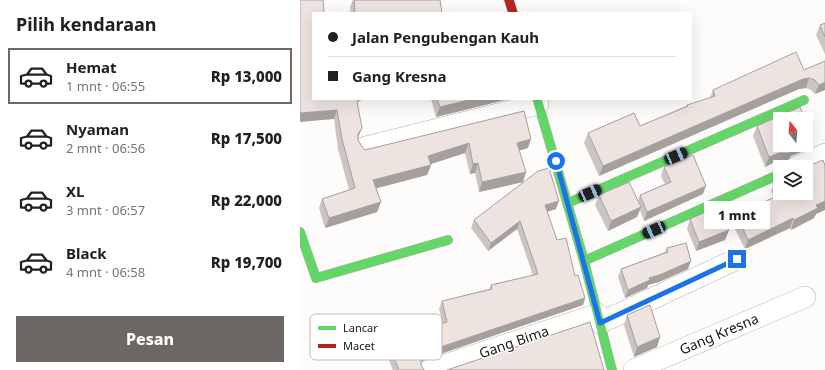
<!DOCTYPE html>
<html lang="id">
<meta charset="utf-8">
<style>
body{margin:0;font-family:"Noto Sans",sans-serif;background:#f2f2f2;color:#202124;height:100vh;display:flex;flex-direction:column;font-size:15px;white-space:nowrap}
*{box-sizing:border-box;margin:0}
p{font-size:13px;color:#757577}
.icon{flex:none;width:22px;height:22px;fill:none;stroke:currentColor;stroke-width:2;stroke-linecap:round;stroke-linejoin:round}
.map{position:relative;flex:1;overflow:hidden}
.side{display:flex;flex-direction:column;background:#fff;width:300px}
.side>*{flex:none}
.hud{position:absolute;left:12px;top:12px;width:380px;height:88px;border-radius:0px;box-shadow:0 4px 16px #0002;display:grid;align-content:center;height:88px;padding:0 16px;background:#fff}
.needle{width:26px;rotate:344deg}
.buttons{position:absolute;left:473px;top:112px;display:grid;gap:8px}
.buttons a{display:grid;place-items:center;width:40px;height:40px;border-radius:0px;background:#fff;box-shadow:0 4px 16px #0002;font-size:20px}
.end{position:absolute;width:18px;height:18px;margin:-9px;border:5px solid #1a73e8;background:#fff;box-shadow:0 0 0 2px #fff}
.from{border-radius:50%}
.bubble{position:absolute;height:28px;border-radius:0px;background:#fff;box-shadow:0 4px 16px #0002;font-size:13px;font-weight:800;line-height:28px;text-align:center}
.car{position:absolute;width:12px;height:24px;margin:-12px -6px;border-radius:5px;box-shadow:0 0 3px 1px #0007;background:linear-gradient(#222 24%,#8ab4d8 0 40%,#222 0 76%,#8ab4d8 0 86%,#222 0)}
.hud b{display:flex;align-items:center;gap:14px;height:38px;font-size:15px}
.hud b+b{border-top:1px solid #e0e0e0}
.hud i{width:10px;height:10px;background:#202124}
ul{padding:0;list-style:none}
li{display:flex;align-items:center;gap:12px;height:56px;margin:0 8px 6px;padding:0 8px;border:2px solid transparent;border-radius:0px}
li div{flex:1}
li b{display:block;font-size:15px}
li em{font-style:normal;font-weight:800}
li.active{border-color:#6c6664}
li>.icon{width:36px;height:36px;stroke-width:1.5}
h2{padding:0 16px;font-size:18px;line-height:48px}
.cta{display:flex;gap:8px;margin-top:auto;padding:8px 16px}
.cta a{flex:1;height:46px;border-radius:0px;background:#6c6664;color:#fff;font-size:16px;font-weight:800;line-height:46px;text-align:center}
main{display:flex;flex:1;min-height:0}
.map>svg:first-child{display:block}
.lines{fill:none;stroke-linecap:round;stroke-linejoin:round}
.street-casing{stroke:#b5b1af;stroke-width:22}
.fast-casing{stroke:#b5b1af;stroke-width:10}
.jam-casing{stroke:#b5b1af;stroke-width:10}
.street{stroke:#fffffe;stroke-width:21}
.fast{stroke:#63d668;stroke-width:9}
.jam{stroke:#b3261e;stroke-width:9}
.wall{fill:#ccc4c1}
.shaded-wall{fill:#a6a09d}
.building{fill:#ede4e0;stroke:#a6a09d}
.route{stroke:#1a73e8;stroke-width:5}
.labels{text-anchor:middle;stroke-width:3;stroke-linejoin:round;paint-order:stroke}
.street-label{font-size:14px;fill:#1d1613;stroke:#fff}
.key{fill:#fff;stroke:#bbb9b8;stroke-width:1}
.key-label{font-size:11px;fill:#1d1613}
</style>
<main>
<section class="side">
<h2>Pilih kendaraan</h2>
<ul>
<li class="active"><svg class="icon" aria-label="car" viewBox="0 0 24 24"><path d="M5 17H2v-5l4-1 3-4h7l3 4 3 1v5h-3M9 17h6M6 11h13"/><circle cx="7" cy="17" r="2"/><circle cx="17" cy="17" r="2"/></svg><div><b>Hemat</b><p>1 mnt · 06:55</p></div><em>Rp 13,000</em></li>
<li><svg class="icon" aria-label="car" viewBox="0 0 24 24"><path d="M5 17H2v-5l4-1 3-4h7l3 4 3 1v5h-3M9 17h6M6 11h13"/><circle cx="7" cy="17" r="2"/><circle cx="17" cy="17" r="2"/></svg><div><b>Nyaman</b><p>2 mnt · 06:56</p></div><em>Rp 17,500</em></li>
<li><svg class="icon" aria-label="car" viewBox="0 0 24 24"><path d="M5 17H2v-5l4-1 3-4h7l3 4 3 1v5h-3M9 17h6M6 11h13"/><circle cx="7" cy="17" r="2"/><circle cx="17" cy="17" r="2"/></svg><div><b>XL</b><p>3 mnt · 06:57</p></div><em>Rp 22,000</em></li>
<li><svg class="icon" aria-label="car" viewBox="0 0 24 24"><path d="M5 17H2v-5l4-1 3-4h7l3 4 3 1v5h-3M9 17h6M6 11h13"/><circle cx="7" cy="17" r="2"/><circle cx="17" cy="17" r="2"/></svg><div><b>Black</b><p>4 mnt · 06:58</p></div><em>Rp 19,700</em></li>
</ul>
<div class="cta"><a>Pesan</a></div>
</section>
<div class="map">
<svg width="525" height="370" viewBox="0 0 525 370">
<rect width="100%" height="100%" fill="#fefcfa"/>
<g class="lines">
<!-- street casing -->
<g class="street-casing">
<path id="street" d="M66 147 238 104
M496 167 525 154
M300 323 437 259
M130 370 298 314
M334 370 505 297"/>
</g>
<!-- fast casing -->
<g class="fast-casing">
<path id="fast" d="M237 99 284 261 312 370
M268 203 504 100
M0 232 16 278 148 240
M284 261 480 174"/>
</g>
<!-- jam casing -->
<g class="jam-casing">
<path id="jam" d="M209 0 213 13"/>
</g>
<!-- street -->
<use href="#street" class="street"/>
<!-- fast -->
<use href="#fast" class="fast"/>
<!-- jam -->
<use href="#jam" class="jam"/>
</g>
<!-- wall -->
<path class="wall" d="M53 0H140L142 13H51L50 7Z
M525 23V54L516 35 520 25Z
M504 70 525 90 515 94 511 90 506 88 499 89 299 176 284 143 288 133 340 126 386 106 387 105 410 98 413 90Z
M13 99 58 106V140L61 145 65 150 224 111 228 148 219 151 223 182 179 192 175 173 170 174 165 153 130 164 131 165 127 175 76 188 81 202 77 212 25 228 19 208 22 199 49 190 38 149 34 119Z
M131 99H205V100L136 117Z
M457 126 510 148 491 156 485 163 475 162 465 167 453 136Z
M525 166V210L516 214 514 218 491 230 490 228 445 249 433 225 437 215 474 197 471 191 475 182 480 179V193H506Z
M364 167 403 194 344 221 340 210 337 217 308 231 295 205 299 195 338 201 340 195 365 184 361 176Z
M256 209 247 212 257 240 285 298 283 305 126 359 121 362V365L124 370H93L88 358 91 350 114 341 116 336 139 329 140 324H143L139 309 142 301 189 289 191 285 233 275 217 229 188 251 171 228 174 220Z
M390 219 429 230 425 240 396 251 387 229Z
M367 248 388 269 359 282 348 285 347 288 325 298 318 277 321 269 365 252Z
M327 315 360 337 357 347 334 357 324 325Z"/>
<!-- shaded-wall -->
<path class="shaded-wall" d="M509 78 506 88 499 89 299 176 303 166 503 79Z
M525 82V90L515 94 519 85Z
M173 99H205V100L136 117 140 107Z
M37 110 34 119 0 122V113Z
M62 128 58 138 55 143 58 134Z
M513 138 510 148 491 156 485 163 475 162 465 167 469 157 497 145H506V141Z
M231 139 228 148 213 152 217 143Z
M169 143 165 153 125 166 128 156Z
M178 163 175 173 170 174 173 164Z
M131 165 127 175 70 190 73 180Z
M226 172 223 182 179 192 182 182Z
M406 186 403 194 344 221 347 212Z
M259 201 256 209 242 213 245 205Z
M525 201V210L516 214 514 218 491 230 494 220 516 205Z
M81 202 77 212 25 228 29 218Z
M341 207 337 217 308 231 311 221Z
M493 218 490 228 445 249 448 240Z
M220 221 217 229 188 251 191 243Z
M429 230 425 240 396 251 399 242Z
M391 261 388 269 359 282 348 285 347 288 325 298 328 290 349 278Z
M285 298 283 305 126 359 121 362V359L124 354 129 351Z
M360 337 357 347 334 357 337 347Z"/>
<!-- building -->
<path class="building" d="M0 0H23L24 13H13V99H60V101H57L62 128 58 134V140L61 145 65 150 224 111 231 139 217 143 226 172 182 182 178 163 173 164 169 143 128 156 131 165 73 180 81 202 29 218 22 199 55 188 42 139 37 110 0 113Z
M54 0H140L142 13H55Z
M525 23V37L520 25Z
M496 52 504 70 525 61V82L519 85 515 80 509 78 503 79 303 166 288 133 334 113 340 126 388 106 387 105 415 96 413 90Z
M137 99H173L140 107Z
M500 107 505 119H480V145H497L495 146 489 153H479L469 157 457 126Z
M506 121 513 138 506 141Z
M393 155 406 186 347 212 340 195 371 182 364 167Z
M523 160 525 166V201L516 205 518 208 494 220 493 218 448 240 437 215 481 194V193H506V167Z
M249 168 259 201 245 205 257 240 266 238 275 276 278 275 285 298 129 351 124 354 121 359V365L124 370H99L91 350 117 340 116 336 142 328 140 324 147 322 142 301 192 289 191 285 238 274 220 221 191 243 174 220 238 171Z
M480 179V192L475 182Z
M329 182 341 207 311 221 299 195Z
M419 206 429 230 399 242 390 219Z
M386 243 391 261 362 274 349 278 350 280 328 290 321 269 368 252 367 248Z
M350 305 360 337 337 347 327 315Z
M290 322 304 370H147Z"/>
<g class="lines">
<!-- route -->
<path class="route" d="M256 161 300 323 437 259"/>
</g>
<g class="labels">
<!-- street labels -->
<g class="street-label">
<text transform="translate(419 334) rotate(-23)" y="5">Gang Kresna</text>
<text transform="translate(214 342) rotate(-19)" y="5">Gang Bima</text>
</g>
</g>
<!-- legend -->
<rect x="10" y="314" width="132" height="46" rx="6" class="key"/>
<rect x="18" y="326" width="18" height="4" fill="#63d668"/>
<rect x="18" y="344" width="18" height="4" fill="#b3261e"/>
<g class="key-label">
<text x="43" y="332">Lancar</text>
<text x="43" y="350">Macet</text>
</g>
</svg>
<div class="buttons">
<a><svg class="needle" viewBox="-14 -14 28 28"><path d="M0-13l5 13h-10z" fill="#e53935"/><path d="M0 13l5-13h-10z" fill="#757577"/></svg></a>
<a><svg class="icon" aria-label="layers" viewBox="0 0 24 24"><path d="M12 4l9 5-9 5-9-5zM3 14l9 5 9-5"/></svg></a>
</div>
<i class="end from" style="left:256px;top:161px"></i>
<i class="end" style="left:437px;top:259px"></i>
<div class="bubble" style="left:404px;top:201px;width:66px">1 mnt</div>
<i class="car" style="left:376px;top:156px;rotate:67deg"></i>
<i class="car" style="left:290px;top:193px;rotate:66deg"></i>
<i class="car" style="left:354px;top:230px;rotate:246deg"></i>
<div class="hud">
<b><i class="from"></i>Jalan Pengubengan Kauh</b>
<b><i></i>Gang Kresna</b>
</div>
</div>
</main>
